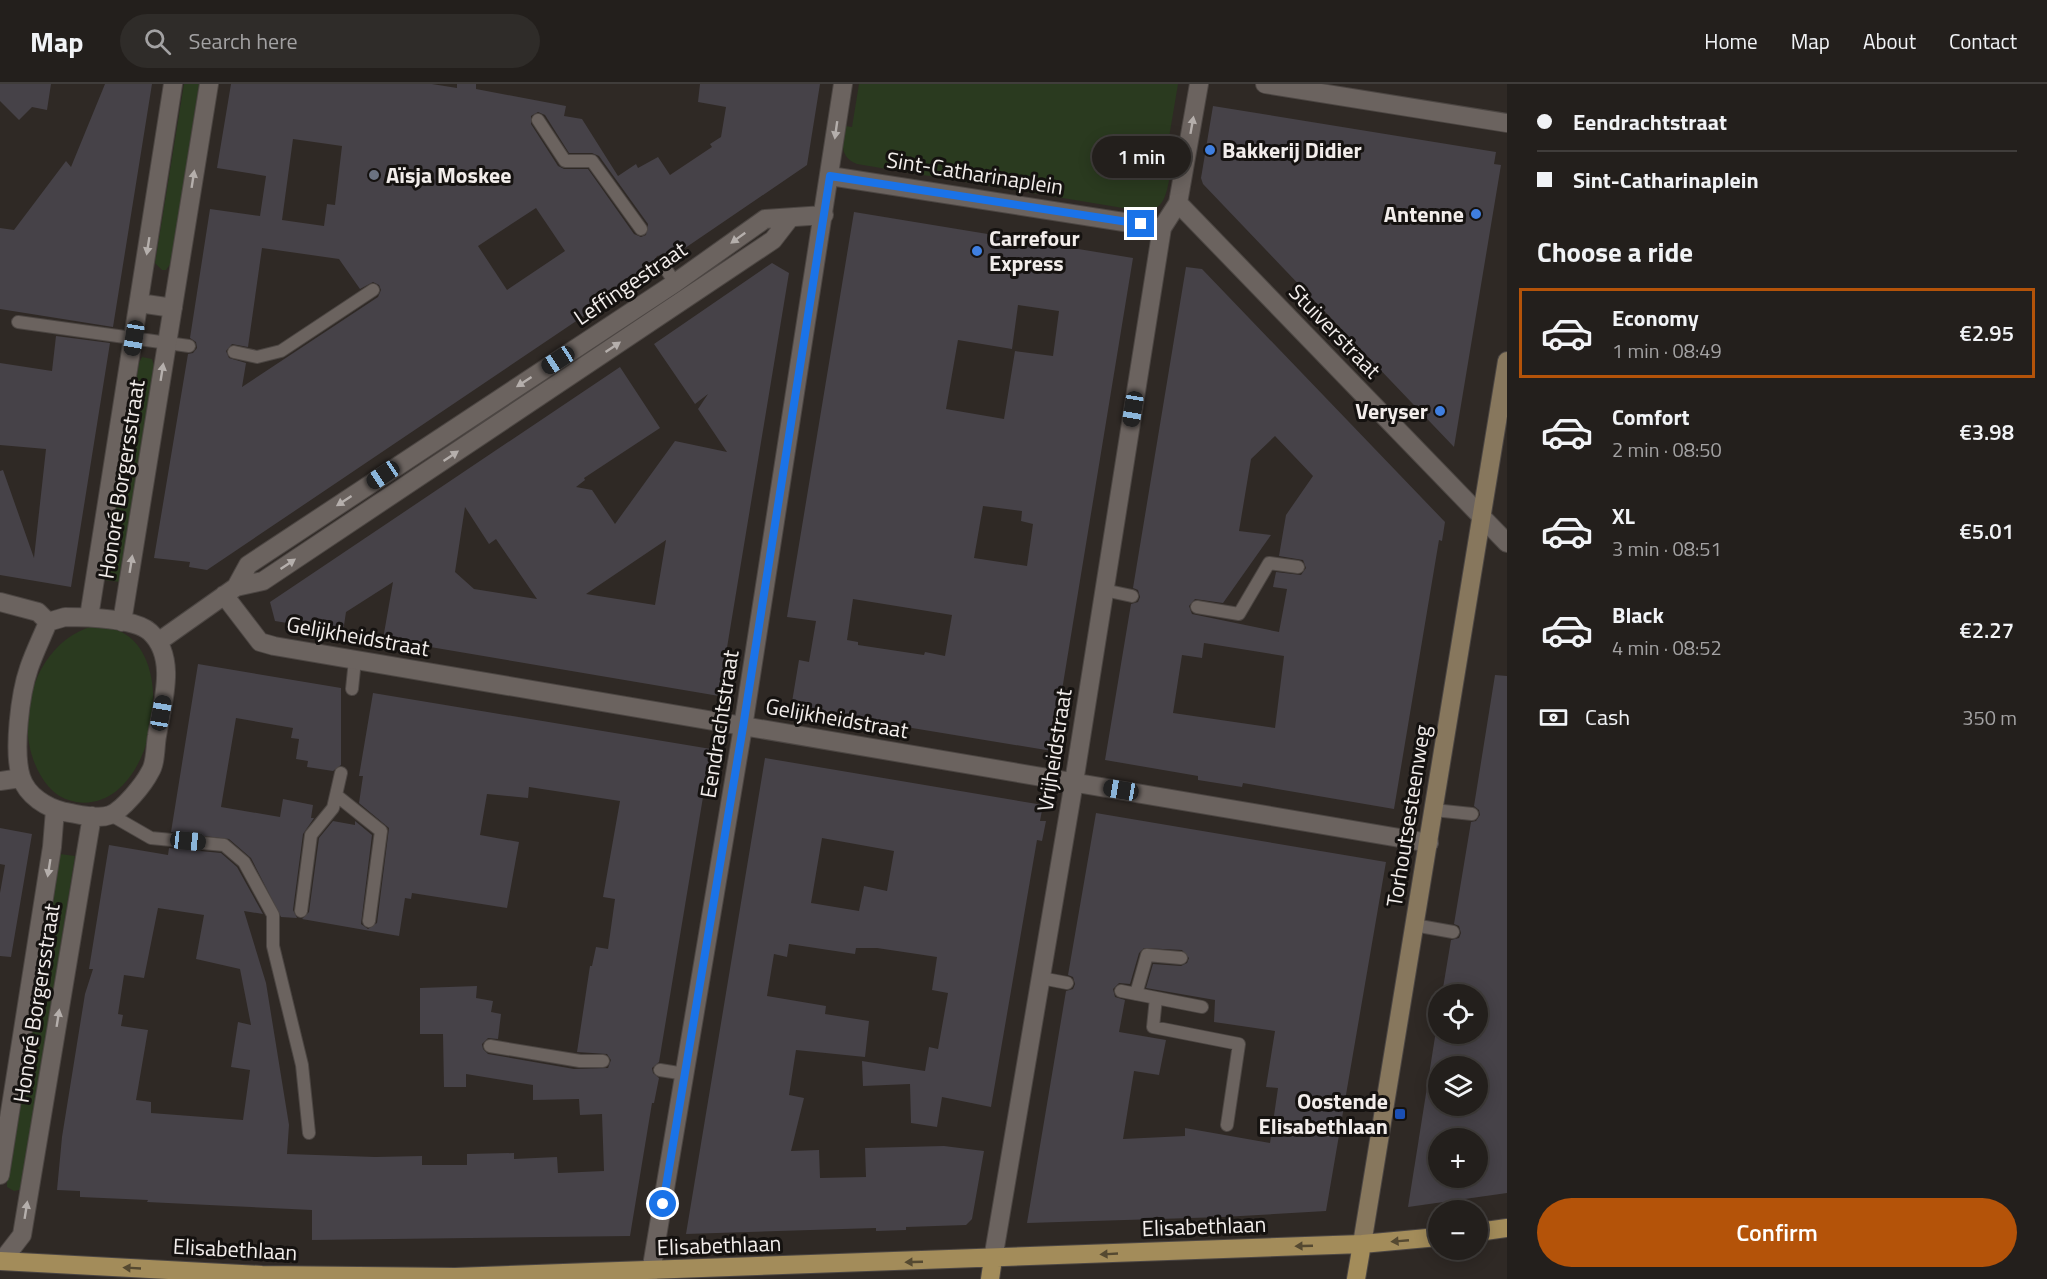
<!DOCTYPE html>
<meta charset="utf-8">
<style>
body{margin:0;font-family:"Titillium Web",sans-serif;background:#2f2c29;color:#f1f3f6;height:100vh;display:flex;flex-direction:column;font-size:22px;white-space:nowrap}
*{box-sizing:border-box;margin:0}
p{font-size:20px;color:#a3a2a3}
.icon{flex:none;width:33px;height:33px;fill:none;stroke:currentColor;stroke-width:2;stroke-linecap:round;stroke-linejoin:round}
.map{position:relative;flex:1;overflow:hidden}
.drawer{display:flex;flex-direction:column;background:#231f1c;width:540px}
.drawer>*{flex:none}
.guide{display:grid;align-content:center;height:132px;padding:0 30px;background:#231f1c}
.buttons{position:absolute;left:1428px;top:900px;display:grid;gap:12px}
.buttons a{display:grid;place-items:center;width:60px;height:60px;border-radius:50%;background:#231f1c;box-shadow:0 3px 15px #0003,0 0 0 2px #403d3b;font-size:30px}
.end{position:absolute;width:27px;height:27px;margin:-14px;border:8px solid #1a73e8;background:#fff;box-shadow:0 0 0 3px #fff}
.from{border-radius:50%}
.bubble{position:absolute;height:42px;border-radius:21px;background:#231f1c;box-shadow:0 3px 15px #0003,0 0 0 2px #403d3b;font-size:20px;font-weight:600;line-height:42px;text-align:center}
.car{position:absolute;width:18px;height:36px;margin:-18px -9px;border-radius:8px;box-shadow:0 0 4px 2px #0007;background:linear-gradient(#222 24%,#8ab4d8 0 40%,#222 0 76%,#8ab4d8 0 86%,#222 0)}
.guide b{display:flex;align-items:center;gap:21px;height:57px;font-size:22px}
.guide b+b{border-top:2px solid #403d3b}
.guide i{width:15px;height:15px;background:#f1f3f6}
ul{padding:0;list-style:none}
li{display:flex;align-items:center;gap:18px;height:90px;margin:0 12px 9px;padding:0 18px;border:3px solid transparent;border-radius:0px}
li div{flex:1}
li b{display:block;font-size:22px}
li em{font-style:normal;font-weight:600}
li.selected{border-color:#b45309}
li>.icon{width:54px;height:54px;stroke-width:1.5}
h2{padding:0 30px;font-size:27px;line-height:72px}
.pay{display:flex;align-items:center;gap:15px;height:66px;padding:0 30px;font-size:22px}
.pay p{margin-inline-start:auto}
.action{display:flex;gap:12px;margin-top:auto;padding:12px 30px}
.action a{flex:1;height:69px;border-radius:36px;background:#b45309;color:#fff;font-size:24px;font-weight:600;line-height:69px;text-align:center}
header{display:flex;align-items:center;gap:36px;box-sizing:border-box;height:84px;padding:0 30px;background:#231f1c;border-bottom:2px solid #403d3b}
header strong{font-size:28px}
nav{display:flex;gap:33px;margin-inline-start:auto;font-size:21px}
.search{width:420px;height:54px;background:#2f2c29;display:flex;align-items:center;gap:15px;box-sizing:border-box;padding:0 21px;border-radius:33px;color:#a3a2a3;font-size:22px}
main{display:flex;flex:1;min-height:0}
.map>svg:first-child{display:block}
.green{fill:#2a3a1f}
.building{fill:#464248;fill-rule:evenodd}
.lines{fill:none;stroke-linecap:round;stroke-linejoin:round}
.lane-casing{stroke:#4c4643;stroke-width:14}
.street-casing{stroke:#4c4643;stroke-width:20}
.secondary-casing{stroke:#4c4643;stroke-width:20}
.primary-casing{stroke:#4c4643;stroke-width:20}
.lane{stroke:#6b635f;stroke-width:12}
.street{stroke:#6b635f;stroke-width:18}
.secondary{stroke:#87775d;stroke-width:18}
.primary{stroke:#a38c5a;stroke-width:18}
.oneway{fill:#b5afac}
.oneway2{fill:#554931}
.route{stroke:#1a73e8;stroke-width:8}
.shop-dot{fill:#3f7fe0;stroke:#151210;stroke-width:2}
.worship-dot{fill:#6b7280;stroke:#151210;stroke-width:2}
.transit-dot{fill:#1a4fb4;stroke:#151210;stroke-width:2}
.labels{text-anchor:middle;stroke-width:6;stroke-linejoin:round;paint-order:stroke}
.poi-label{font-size:22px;font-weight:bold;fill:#f2edeb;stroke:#151210;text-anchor:start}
.street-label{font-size:22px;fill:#f2edeb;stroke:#151210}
</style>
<header>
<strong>Map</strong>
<div class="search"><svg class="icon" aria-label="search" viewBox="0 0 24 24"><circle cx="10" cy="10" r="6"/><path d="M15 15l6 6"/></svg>Search here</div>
<nav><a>Home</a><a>Map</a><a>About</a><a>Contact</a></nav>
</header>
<main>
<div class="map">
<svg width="1507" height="1195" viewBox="0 0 1507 1195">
<rect width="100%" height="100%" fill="#2f2925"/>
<!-- green -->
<path class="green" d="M184 0H199L171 179 166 186H162L155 179Z
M859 0H1178L1162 95 1169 96C1166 114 1161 129 1141 127L857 80C839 73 842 59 845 42L852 43Z
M142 273 152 275 154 282 120 498 104 496 139 279Z
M94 542C101 543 110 543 117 546 183 571 153 730 76 718 60 715 49 706 41 692 10 641 34 557 94 542Z
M60 770 75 772 22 1101 19 1106 14 1107 7 1103V1098Z"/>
<!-- building -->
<path class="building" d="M0 0H51L47 26 32 23 19 36 0 17Z
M105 0H152L113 243 0 225V144L14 146 66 77 71 83Z
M231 0H432L457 4V0H476V5L566 22 564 32 582 35 618 92 636 80 638 84 658 73 670 91 712 63 710 60 721 53 726 23 698 18 700 0H820L807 81 669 175 662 171 657 172 654 179 655 184 207 486 189 483 190 478 154 474 188 270 193 269 197 264 196 258 190 254 210 125 260 132 266 92 217 84ZM538 28 545 31 569 69H592L599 72 648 140 646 151 641 153 634 150 588 85H564L558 82 531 40V32ZM293 55 342 62 335 121 327 120 324 142 282 136ZM536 124 565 167 507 206 478 162ZM262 164 339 175 360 205 373 198 379 201 381 206 378 213 242 303 246 279 229 274 226 267 232 260 248 263Z
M1213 22 1496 68 1494 80 1501 81 1454 363 1203 100 1201 94Z
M854 128 1133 174 1052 667 791 624 799 576 809 578 816 537 787 533ZM1018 221 1059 227 1053 272 1015 267 1004 335 946 325 958 256 1012 265ZM983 422 1022 427 1021 437 1033 440 1027 482 974 474ZM853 515 952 531 945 572 925 568 924 571 858 561V558L847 556Z
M772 179 789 189 719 612 383 555 393 498 346 528 343 548 275 537 270 518 620 283 660 344 584 394 585 396 576 403 592 406 615 440 675 357 727 368 698 325 708 310 695 320 654 260ZM465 423 489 460 496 455 537 515 474 505 455 488ZM666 456 655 521 586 510Z
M1186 183 1202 185 1445 438 1442 457 1439 456 1394 725 1243 699 1242 703 1198 696V692L1105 676 1131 520 1138 518 1140 513 1138 506 1133 504ZM1275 352 1313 392 1286 431 1279 472 1303 476 1306 484 1301 491 1276 488 1273 503 1287 505 1279 548 1192 530 1189 522 1195 515 1223 519 1271 451 1239 447 1251 375ZM1204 559 1284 572 1275 644 1173 629 1182 571 1202 574Z
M56 252 110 259 71 503 0 491V387L3 386 34 474 46 365 0 361V279L52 287Z
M198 580 341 604V681L333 687 307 683 308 677 296 675 299 655 291 654 293 644 236 634 221 723 280 733 283 715 313 721 311 734H314L303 750 293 826 297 834 281 833 251 774 229 755 171 748Z
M1495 591 1507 592V1109L1408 1123 1438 934V950H1478V910H1442L1451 856 1459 854 1461 849 1459 842 1454 840 1471 738 1476 737 1480 731 1479 726 1474 722ZM1438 982H1478V1022H1438ZM1438 1054H1478V1094H1438Z
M373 609 711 665 659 978 652 984 653 989 659 994 654 1019H652L630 1152 312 1156V1126L147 1118 148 1116 80 1113V1107L57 1106 62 1053 85 910 93 885H89L109 761 168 771 169 764 221 769 237 783 263 830 244 827 266 899 289 1041 287 1070 375 1073 422 1072V1081H467V1070L514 1069V1075L557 1073 558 1089 604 1087 602 1030 580 1031 579 1015 533 1016V1001L466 990V1003H444L443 950H420V904L477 902 476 914 493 917 491 928 501 930 498 955 488 954 482 960 483 965 488 970 574 985 608 984 611 976 607 970 577 968 590 882H592L596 863 608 865 615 815 603 813 620 717 529 703 528 714 487 710 480 751 519 758 507 824 412 809 411 815 405 814 399 852 302 835 309 828 319 754 333 737 355 741V737L372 751 361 840 368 845 377 839 389 744 359 719 363 692H359ZM158 824 204 831 196 875 240 885 251 941 238 938 231 983 250 986 243 1036 151 1029V1018L136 1016 148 946 121 942 123 931 118 930 124 891 144 894Z
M765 674 1043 721 1040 737H1046L1042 757 1037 756 991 1023 942 1013 937 1043 911 1039 910 1000 863 1002 862 977 925 987 929 963 938 965 948 909 932 906 937 873 877 864H856L855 870 789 860 787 873 774 870 767 912 826 922 825 930 869 937 865 973 796 966 789 1011 804 1014 791 1067 819 1066 820 1094 866 1093 865 1064 944 1062 984 1067 972 1135 966 1141 906 1143V1146L876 1147V1144L686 1150ZM822 754 894 767 887 807 864 802 859 827 811 819Z
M1096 729 1386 778 1326 1127 1223 1133 1027 1139 1066 907 1073 905 1075 900 1073 893 1068 891ZM1144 864 1182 866 1189 874 1187 879 1181 882 1153 880 1146 904 1215 916 1214 938 1275 947 1266 1003 1278 1004 1270 1059 1185 1044V1052L1123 1055 1134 987 1159 991 1166 956 1119 948 1125 916 1115 913 1113 905 1119 899 1130 900 1139 869Z
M0 744 32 750 11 873 0 872V809L5 781 0 780Z"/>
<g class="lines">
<!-- lane casing -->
<g class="lane-casing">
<path id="lane" d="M538 36 565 77H592L641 145
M662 179 675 199
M18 238 189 262
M234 268 257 273 281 267 373 206
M1104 506 1132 512
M1197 523 1239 530 1269 479 1298 483
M352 605 355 576
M336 711 381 747 369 837
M1434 726 1472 730
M111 731 151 754 224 761 244 778 273 831V862L302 981 309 1049
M301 827 311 751 333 724 341 689
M1414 841 1453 848
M1041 894 1067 899
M1121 907 1202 923
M1136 910 1147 871 1181 874
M1156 914 1153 943 1239 960 1227 1041
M490 962 580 977H603
M660 986 685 990"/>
</g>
<!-- street casing -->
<g class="street-casing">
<path id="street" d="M1265 0 1507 39
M830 92 1162 144
M1178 119 1507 459
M139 219 173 224
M236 503 248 481 675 199 765 135 824 131
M224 511 260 558 274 562 1429 759
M0 518 38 528 48 538
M65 533C85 533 135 534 150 548 178 574 162 620 157 652 155 663 156 679 150 688 144 700 123 726 110 731 97 736 78 730 65 728 47 724 27 712 21 693 13 667 20 610 29 584 34 569 42 553 48 538Z
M89 533 173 0
M122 538 209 0
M158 558 236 503 263 497 773 156 790 134
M0 697 21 694
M0 1091 52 763 55 726
M993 1175 1074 698 1162 144 1178 119 1199 0
M2 1177 22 1151 92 732
M651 1188 743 643 843 0"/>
</g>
<!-- secondary casing -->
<g class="secondary-casing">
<path id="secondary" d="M1362 1160 1507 277"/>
</g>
<!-- primary casing -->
<g class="primary-casing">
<path id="primary" d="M1478 1148 1507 1144
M0 1177 262 1191 455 1193 1362 1160 1438 1153
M990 1195 993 1175
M1356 1195 1362 1160"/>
</g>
<!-- lane -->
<use href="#lane" class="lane"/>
<!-- street -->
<use href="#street" class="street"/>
<!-- secondary -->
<use href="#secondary" class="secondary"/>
<!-- primary -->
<use href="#primary" class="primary"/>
</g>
<!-- one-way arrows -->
<defs><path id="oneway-solid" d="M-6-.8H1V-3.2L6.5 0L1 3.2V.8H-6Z" transform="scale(1.5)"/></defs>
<g class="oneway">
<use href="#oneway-solid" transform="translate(1192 41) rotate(-80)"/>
<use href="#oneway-solid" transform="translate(836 46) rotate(98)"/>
<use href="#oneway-solid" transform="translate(193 95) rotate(-81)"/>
<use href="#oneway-solid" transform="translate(738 154) rotate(144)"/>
<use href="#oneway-solid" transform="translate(148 162) rotate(99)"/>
<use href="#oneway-solid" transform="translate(613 263) rotate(-34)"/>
<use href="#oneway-solid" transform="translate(162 288) rotate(-81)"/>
<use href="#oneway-solid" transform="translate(524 298) rotate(147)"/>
<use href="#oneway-solid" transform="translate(451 372) rotate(-34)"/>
<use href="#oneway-solid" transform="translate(344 417) rotate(147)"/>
<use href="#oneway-solid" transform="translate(131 480) rotate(-81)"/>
<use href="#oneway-solid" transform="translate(288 480) rotate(-34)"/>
<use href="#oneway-solid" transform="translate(49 784) rotate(99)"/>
<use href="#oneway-solid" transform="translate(58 934) rotate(-81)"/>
<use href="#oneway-solid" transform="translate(26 1126) rotate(-81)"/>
</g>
<g class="oneway2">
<use href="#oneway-solid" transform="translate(1400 1157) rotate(175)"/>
<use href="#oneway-solid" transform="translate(1304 1162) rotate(178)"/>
<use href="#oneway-solid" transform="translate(1109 1170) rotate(177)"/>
<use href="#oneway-solid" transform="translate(914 1178) rotate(178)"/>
<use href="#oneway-solid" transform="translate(132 1184) rotate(-177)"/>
</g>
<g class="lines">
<!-- route -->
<path class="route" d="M663 1120 743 643 830 92 1141 140"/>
</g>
<!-- markers -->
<g class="shop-dot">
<circle cx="1210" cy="66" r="6"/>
<circle cx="1476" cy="130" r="6"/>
<circle cx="977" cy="167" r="6"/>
<circle cx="1440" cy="327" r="6"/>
</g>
<circle class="worship-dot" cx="374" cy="91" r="6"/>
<rect class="transit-dot" x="1394" y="1024" width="12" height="12" rx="3"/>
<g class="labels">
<!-- poi labels -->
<g class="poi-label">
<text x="1222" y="74">Bakkerij Didier</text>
<text x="386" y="99">Aïsja Moskee</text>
<text x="1464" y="138" text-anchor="end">Antenne</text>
<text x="989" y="162">Carrefour<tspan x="989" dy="25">Express</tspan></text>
<text x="1428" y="335" text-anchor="end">Veryser</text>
<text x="1388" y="1025" text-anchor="end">Oostende<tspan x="1388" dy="25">Elisabethlaan</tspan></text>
</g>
<!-- street labels -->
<g class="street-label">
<text transform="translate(975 89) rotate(9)" y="8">Sint-Catharinaplein</text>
<text transform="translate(630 199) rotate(-34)" y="8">Leffingestraat</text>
<text transform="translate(1335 247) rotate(46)" y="8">Stuiverstraat</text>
<text transform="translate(121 395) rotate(-81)" y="8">Honoré Borgersstraat</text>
<text transform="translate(358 552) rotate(10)" y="8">Gelijkheidstraat</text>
<text transform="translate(837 634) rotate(10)" y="8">Gelijkheidstraat</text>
<text transform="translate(719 640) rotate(-81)" y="8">Eendrachtstraat</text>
<text transform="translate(1054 666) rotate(-81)" y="8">Vrijheidstraat</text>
<text transform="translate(1408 732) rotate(-81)" y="8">Torhoutsesteenweg</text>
<text transform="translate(36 919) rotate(-81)" y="8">Honoré Borgersstraat</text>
<text transform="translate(1204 1142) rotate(-2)" y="8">Elisabethlaan</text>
<text transform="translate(719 1161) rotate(-2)" y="8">Elisabethlaan</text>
<text transform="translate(235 1165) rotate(3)" y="8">Elisabethlaan</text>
</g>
</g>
</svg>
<div class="buttons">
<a><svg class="icon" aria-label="locate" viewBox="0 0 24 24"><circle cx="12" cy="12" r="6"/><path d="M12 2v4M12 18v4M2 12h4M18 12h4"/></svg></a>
<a><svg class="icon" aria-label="layers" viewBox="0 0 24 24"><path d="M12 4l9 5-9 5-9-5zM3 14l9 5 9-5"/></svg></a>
<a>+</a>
<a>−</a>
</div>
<i class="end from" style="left:663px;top:1120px"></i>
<i class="end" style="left:1141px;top:140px"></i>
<div class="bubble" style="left:1092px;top:52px;width:99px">1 min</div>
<i class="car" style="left:134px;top:254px;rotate:189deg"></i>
<i class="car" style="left:558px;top:276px;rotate:237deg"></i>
<i class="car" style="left:1133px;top:325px;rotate:189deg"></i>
<i class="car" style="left:383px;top:391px;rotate:236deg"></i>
<i class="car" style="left:161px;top:629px;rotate:10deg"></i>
<i class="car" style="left:1121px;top:706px;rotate:280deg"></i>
<i class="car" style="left:188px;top:757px;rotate:96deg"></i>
</div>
<section class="drawer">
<div class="guide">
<b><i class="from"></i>Eendrachtstraat</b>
<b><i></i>Sint-Catharinaplein</b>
</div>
<h2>Choose a ride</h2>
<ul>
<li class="selected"><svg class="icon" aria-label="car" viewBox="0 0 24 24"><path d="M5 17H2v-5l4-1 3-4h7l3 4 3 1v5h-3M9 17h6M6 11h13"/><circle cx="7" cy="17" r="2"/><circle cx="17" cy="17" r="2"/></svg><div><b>Economy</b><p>1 min · 08:49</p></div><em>€2.95</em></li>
<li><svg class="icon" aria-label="car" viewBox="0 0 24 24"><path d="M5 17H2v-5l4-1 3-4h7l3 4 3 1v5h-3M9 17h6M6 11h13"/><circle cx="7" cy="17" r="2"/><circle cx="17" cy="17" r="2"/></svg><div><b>Comfort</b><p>2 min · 08:50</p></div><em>€3.98</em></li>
<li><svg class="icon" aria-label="car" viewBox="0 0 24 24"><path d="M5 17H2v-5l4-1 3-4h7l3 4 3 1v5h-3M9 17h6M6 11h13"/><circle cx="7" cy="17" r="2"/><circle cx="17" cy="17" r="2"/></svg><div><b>XL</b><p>3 min · 08:51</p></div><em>€5.01</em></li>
<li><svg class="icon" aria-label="car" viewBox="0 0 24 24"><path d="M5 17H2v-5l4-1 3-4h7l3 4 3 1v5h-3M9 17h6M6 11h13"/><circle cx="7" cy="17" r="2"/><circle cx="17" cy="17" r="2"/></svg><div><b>Black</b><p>4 min · 08:52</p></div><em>€2.27</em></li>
</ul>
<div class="pay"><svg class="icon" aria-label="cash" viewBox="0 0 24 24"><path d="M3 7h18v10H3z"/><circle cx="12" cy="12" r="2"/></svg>Cash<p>350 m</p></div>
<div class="action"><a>Confirm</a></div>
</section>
</main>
